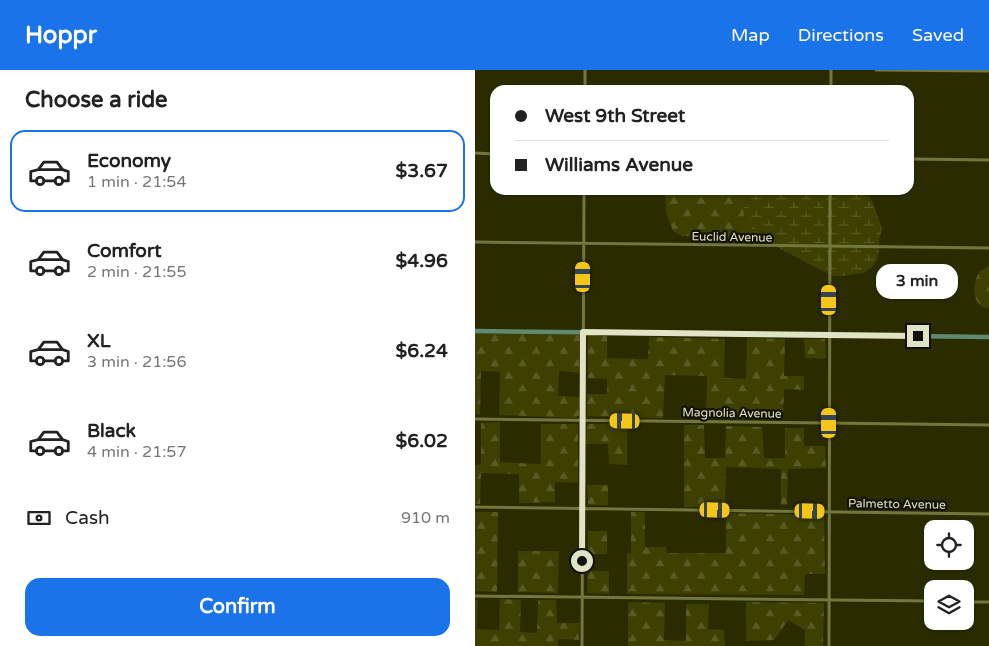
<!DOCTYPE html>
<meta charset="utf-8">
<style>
body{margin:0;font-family:"Varela Round",sans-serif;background:#f6f6f6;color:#222;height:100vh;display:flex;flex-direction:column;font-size:19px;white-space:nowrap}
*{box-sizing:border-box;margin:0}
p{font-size:16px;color:#767676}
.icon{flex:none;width:28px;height:28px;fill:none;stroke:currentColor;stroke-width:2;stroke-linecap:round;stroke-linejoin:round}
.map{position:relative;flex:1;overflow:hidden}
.drawer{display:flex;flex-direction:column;background:#fff;width:475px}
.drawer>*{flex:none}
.banner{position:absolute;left:15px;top:15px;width:424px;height:110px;border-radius:15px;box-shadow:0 1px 4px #0004;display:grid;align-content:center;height:110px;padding:0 25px;background:#fff}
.tools{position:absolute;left:449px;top:450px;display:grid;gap:10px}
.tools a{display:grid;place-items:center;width:50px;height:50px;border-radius:10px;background:#fff;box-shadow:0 1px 4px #0004;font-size:25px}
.end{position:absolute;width:22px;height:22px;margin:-11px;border:6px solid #e0e3c6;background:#111;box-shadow:0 0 0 2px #111}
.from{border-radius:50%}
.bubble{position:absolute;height:35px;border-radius:15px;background:#fff;box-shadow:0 1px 4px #0004;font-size:16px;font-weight:700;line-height:35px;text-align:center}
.car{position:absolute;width:15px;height:30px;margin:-15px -8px;border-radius:6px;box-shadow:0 0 4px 1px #0007;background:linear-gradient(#f5c518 24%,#345 0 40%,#f5c518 0 76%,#345 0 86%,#f5c518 0)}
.banner b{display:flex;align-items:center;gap:18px;height:48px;font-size:19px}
.banner b+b{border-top:1px solid #e0e0e0}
.banner i{width:12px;height:12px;background:#222}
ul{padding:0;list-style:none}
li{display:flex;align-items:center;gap:15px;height:82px;margin:0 10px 8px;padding:0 15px;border:2px solid transparent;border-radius:15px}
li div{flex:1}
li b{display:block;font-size:19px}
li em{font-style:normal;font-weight:700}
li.on{border-color:#1a73e8}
li>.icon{width:45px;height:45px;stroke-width:1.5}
h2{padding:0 25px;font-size:22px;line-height:60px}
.pay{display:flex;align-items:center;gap:12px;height:55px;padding:0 25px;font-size:19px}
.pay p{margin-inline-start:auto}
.primary-button{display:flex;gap:10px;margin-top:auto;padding:10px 25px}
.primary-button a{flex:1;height:58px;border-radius:15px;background:#1a73e8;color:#fff;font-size:20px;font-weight:700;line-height:58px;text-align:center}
header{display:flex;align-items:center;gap:30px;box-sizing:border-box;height:70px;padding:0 25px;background:#1a73e8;color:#fff}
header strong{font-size:24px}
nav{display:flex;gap:28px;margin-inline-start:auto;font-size:18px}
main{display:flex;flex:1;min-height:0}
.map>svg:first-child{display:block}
.forest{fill:url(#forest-firs)}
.wetland{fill:url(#wetland-marsh)}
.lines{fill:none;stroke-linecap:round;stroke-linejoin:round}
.street{stroke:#72773e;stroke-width:3}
.secondary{stroke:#618971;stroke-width:4.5}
.route{stroke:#e0e3c6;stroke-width:6}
.labels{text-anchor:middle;stroke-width:4.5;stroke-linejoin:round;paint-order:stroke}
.street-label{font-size:12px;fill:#e0e3c6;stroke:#121300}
</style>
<header>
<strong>Hoppr</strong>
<nav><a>Map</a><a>Directions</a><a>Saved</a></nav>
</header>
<main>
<section class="drawer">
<h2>Choose a ride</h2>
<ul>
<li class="on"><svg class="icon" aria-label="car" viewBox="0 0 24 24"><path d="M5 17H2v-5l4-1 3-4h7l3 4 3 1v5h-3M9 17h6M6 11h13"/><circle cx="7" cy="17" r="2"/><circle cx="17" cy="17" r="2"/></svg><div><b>Economy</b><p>1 min · 21:54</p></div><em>$3.67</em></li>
<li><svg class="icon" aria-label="car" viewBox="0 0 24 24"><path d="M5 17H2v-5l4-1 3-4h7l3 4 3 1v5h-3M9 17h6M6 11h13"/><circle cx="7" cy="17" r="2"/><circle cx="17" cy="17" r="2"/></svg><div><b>Comfort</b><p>2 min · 21:55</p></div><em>$4.96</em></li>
<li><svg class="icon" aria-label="car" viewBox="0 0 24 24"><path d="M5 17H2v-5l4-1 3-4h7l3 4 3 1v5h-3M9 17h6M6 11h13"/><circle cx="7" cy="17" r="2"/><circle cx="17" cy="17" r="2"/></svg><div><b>XL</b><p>3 min · 21:56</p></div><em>$6.24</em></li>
<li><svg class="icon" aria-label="car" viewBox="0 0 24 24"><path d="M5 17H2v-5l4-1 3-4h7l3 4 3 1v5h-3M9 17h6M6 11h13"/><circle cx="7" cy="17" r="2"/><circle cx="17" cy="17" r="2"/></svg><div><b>Black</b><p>4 min · 21:57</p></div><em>$6.02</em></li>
</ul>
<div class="pay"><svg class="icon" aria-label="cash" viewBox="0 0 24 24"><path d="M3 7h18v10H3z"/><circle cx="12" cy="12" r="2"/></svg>Cash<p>910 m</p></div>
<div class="primary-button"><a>Confirm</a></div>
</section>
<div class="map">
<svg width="514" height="576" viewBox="0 0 514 576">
<defs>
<pattern id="forest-firs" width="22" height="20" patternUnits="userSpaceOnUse" patternTransform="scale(1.25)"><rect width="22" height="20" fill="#3d4001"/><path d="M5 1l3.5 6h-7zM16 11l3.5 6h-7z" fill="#595b25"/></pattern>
<pattern id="wetland-marsh" width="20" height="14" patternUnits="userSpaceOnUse" patternTransform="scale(1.25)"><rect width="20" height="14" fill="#3d4001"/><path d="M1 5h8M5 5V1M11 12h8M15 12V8" fill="none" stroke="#595b25"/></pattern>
</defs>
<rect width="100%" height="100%" fill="#2a2c00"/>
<!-- forest -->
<path class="forest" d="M190 120H281C270 128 263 144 275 155 279 158 285 160 289 164 291 167 293 172 295 175L236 166H207L198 161 191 143Z
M514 196V239C511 238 509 238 506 236 497 229 498 212 504 202 506 200 511 198 514 196Z
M0 263 105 265 104 303 84 301 83 326 105 327 104 345 101 348 24 345 25 302 6 301 5 344H0Z
M113 265 132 266V288L173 289 174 267 250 269 249 308 271 309 272 268 310 269 309 306H329V320L309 319 308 349 231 347 232 306 190 305 188 348 112 346V324H132V309L113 308Z
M329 269H350L351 289 330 288Z
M25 352V392L66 394V354H103V413L80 412V432L44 433V404L6 403 5 434H0V395L6 394V353Z
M112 354H152V395L134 394 133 374H111Z
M209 355H229L230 388H250L251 356 287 357 289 388H310V358H329V376H350L351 398 313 399 312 435H306V399L251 397 250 437H209Z
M112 415H133V435H113Z
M0 442H23L22 522 0 521Z
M156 442H170V477H191L192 483H251V443L349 445 350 504H330L329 525 152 524V483H156Z
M113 461H132V484H113Z
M43 481H84L83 523 43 522Z
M113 501H134V524L112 523Z
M25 529 46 530 45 562 62 563 63 530H81L82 553H105L104 570 83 569V576H0V530H3L2 559 24 560Z
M153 532 190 533 189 570 211 571V534H234L233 559 249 560 250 576H153Z
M271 532 349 533 348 576H330V560L313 550 299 570 271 571Z"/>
<!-- wetland -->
<path class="wetland" d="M281 120H390L398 133 407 158 404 171V180L402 190 396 198 388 203 368 206H358L340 197 304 178 295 175C293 172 291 167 289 164 285 160 279 158 275 155 263 144 270 128 281 120Z"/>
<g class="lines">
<!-- street -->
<path class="street" d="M401 0 514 1
M110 20V0
M356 20V0
M0 83 20 84
M434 89 514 90
M0 172 514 178
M0 349 514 355
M0 437 514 444
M0 526 458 531
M490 532H514
M107 576 109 120
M354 576 355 120"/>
<!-- secondary -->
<path class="secondary" d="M0 261 514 267"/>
</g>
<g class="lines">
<!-- route -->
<path class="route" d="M107 491 108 262 443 266"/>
</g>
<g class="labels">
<!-- street labels -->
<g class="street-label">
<text transform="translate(257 167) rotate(1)" y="4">Euclid Avenue</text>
<text transform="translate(257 343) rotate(1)" y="4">Magnolia Avenue</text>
<text transform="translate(422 434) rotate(1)" y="4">Palmetto Avenue</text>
</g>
</g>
</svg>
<div class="tools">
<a><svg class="icon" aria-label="locate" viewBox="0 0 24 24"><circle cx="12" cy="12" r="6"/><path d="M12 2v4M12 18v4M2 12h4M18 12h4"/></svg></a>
<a><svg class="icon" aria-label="layers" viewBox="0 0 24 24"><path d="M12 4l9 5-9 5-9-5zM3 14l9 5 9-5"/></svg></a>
</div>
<i class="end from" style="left:107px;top:491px"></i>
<i class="end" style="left:443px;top:266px"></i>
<div class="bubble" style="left:401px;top:194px;width:82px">3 min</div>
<i class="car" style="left:108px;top:207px;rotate:0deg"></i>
<i class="car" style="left:354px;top:230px;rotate:0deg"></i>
<i class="car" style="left:150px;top:351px;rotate:271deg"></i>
<i class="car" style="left:354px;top:353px;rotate:0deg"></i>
<i class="car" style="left:240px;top:440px;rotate:91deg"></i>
<i class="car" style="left:335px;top:441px;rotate:91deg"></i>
<div class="banner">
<b><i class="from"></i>West 9th Street</b>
<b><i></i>Williams Avenue</b>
</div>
</div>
</main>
